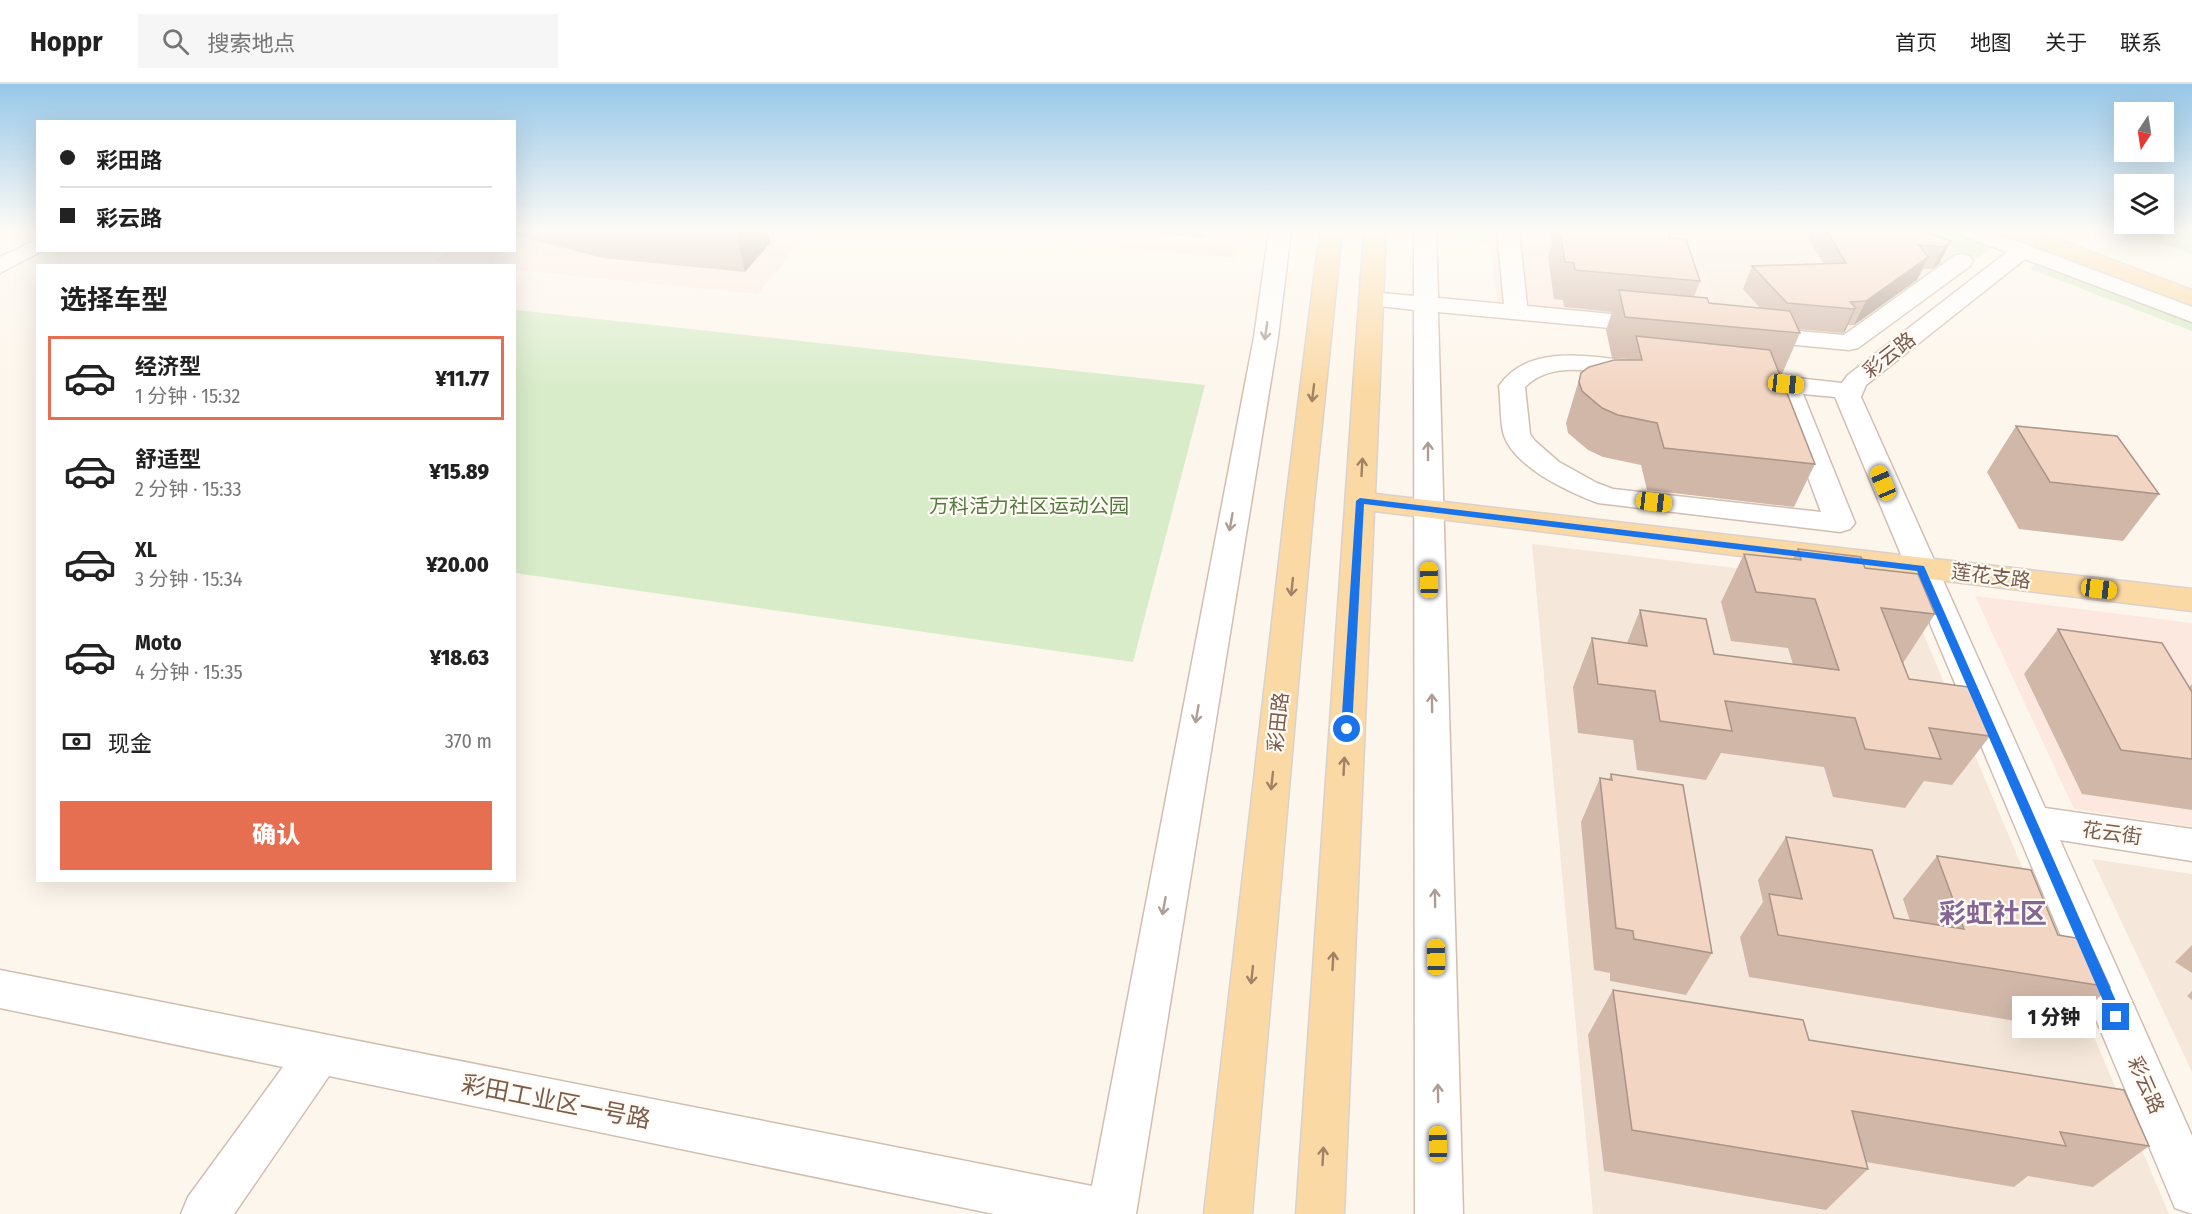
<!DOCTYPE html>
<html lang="zh">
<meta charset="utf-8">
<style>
body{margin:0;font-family:"Fira Sans Condensed","Noto Sans SC",sans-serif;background:#f6f6f6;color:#222;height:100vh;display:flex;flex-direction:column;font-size:22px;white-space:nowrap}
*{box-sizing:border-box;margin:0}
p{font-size:20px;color:#767676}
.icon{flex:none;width:33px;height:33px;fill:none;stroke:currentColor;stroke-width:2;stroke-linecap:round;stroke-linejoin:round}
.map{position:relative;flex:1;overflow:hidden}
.panel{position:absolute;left:36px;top:180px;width:480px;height:618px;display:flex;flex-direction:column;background:#fff;border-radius:0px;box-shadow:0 6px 24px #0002}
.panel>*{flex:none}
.hud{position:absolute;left:36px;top:36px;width:480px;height:132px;border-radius:0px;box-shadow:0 6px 24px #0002;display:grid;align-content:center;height:132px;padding:0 24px;background:#fff}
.needle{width:39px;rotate:192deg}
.tools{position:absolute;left:2114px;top:18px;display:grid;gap:12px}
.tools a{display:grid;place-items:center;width:60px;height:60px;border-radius:0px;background:#fff;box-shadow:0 6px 24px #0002;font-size:30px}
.end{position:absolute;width:27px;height:27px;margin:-14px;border:8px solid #1a73e8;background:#fff;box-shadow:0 0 0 3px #fff}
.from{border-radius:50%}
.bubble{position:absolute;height:42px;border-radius:0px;background:#fff;box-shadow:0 6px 24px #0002;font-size:20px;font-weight:800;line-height:42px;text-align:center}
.car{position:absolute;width:18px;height:36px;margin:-18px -9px;border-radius:8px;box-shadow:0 0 4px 2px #0007;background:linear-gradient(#f5c518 24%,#345 0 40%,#f5c518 0 76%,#345 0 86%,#f5c518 0)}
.hud b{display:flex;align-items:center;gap:21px;height:57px;font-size:22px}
.hud b+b{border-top:2px solid #e0e0e0}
.hud i{width:15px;height:15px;background:#222}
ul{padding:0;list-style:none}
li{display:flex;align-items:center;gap:18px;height:84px;margin:0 12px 9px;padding:0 12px;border:3px solid transparent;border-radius:0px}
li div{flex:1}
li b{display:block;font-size:22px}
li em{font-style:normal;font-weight:800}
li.selected{border-color:#e76f51}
li>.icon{width:54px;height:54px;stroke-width:1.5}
h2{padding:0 24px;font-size:27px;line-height:72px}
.pay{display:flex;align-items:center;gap:15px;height:66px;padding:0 24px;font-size:22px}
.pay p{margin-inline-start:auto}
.button{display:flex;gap:12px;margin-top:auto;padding:12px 24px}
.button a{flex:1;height:69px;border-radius:0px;background:#e76f51;color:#fff;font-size:24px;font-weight:800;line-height:69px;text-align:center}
header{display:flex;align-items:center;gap:36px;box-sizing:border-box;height:84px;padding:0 30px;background:#fff;border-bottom:2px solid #e0e0e0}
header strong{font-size:28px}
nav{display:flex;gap:33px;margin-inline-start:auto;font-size:21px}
.search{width:420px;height:54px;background:#f6f6f6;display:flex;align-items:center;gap:15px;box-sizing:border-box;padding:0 21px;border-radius:0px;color:#767676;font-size:22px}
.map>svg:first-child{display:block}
.residential{fill:#f5e8da}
.commercial{fill:#fde8e0}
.green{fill:#d8ecc9}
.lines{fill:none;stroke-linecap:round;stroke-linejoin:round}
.minor-casing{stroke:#d1beb0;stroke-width:3}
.major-casing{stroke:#dad1cd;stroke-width:3}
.minor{fill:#fff;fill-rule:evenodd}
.major{fill:#fbd9a5;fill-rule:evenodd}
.wall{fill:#d1b7a8}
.shaded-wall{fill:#aa9588}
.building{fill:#f3d5c3;stroke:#aa9588;stroke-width:1.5}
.oneway{stroke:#af9d94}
.oneway2{stroke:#a18267}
.route{fill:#1a73e8}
.labels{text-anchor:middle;stroke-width:4.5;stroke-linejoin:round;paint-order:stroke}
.street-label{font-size:20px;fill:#7a5c4d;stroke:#fffaf3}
.park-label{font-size:20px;fill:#537a41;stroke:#fffaf3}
.near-street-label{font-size:24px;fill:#7a5c4d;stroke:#fffaf3}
.near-quarter-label{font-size:27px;font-weight:bold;fill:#846695;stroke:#fffaf3}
</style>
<header>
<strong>Hoppr</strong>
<div class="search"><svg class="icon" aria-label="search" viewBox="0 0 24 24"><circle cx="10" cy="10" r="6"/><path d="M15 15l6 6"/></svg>搜索地点</div>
<nav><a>首页</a><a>地图</a><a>关于</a><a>联系</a></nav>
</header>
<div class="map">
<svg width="2192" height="1130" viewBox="0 0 2192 1130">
<rect width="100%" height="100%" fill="#fdf6ec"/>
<!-- residential -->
<path class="residential" d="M1698 147H1906L1978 174 1852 266 1728 254 1693 178 1667 151Z
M1532 460 1904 504 2169 1130H1593Z
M2092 775 2192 790V988Z"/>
<!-- commercial -->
<path class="commercial" d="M515 147H809L758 210 515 186 514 182H471L433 178 447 167 514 166Z
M938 147H1242L1235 174Z
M1489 147H1698L1667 151 1705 189 1728 254 1499 232Z
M1975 512 2192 539V743L2074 725Z"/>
<!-- green -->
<path class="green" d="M1453 147H1489L1490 158 1453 155Z
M1906 147H1957L1993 163 1978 174Z
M2127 147H2192V170Z
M2036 180 2050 182 2192 236V247L2030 185Z
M515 226 1205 301 1133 578 515 489Z"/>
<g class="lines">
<!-- minor casing -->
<g class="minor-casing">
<path id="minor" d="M1269 147H1291L1278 253 1136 1130H994L329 992 234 1130H181L188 1113 283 983 0 924V886L1092 1102 1254 253Z
M1414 147H1436L1438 214 1504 220 1497 147H1519L1527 222 1653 234 1661 236 1665 241 1661 246 1653 248 1438 228 1463 1130H1415L1414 226 1363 220 1359 215 1363 210 1371 208 1414 212Z
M1960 147H1990L2192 223V238L2025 175 1866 301 1861 313 2045 724 2192 745V777L2060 756 2192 1052V1130L2175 1124 1835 313 1803 310 1855 439 1850 445 1840 448 1598 419C1569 408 1511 382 1503 348 1500 334 1501 317 1499 302 1529 258 1593 273 1638 278L1647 281 1651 286 1647 291 1638 294C1603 289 1553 274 1525 303L1530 350 1535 357 1559 378 1597 399 1613 405 1821 428 1776 307 1731 301 1727 296 1731 291 1740 288 1842 299 1848 291 2007 168 1963 152Z
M38 155V166H44L0 189V173Z
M1962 170 1970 172 1973 177 1970 182 1858 264 1849 266 1753 257 1744 255 1741 250 1744 245 1753 243 1844 251 1954 172Z"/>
</g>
<!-- major casing -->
<g class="major-casing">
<path id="major" d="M1320 147H1342L1314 417 1252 1130H1204L1286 417Z
M1364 147H1386L1375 410 2192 505V527L1374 427 1344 1130H1296Z
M2006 147H2036L2192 206V221L2009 152Z"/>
</g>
<!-- minor -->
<use href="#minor" class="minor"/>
<!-- major -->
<use href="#major" class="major"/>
</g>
<!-- wall -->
<path class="wall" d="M514 147H768L770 159 745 188 603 174 514 151Z
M1158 147H1206L1204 154 1158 150Z
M1550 147H1668L1670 154 1700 197 1694 213 1709 219 1760 224 1743 205 1752 182 1823 179 1808 153 1811 147H1922L1951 157 1939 180 1932 185H1923L1917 196 1854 241H1848L1845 247 1843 249 1798 245 1800 249 1782 290H1780L1815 380 1794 423 1647 406 1641 381 1603 373 1588 366 1568 349 1566 339 1581 289 1628 275 1612 274 1606 246 1612 228 1564 223 1563 216 1554 215 1548 173 1552 161Z
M2016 342 2159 410 2123 457 2019 445 1987 388Z
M1798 465 1865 484 1935 530 1903 579 1909 595 1990 652 1952 701 1924 697 1905 724 1833 713 1824 683 1721 669 1706 696 1637 686 1633 656 1578 649 1573 603 1592 554 1627 559 1640 526 1714 570 1793 580 1788 564 1731 557 1721 518 1744 470 1793 475Z
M2058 545 2189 603 2192 600V726L2082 710 2024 590Z
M1611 690 1712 869 1686 911 1610 897V889L1594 886 1581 738 1600 694 1609 695Z
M1786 753 1894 834 1910 837 1903 815 1937 772 2058 851 2110 903 2065 945 1749 893 1740 853 1763 818 1758 796Z
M2192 861V889L2175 878Z
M1613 906 1809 956 2149 1062 2093 1103 2028 1092 2014 1103 1866 1078 1868 1085 1826 1126 1604 1087 1588 951Z
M2192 907V916L2187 912Z"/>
<!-- shaded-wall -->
<path class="shaded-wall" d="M736 147H768L770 159 745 188Z
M1951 157 1939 180 1932 185 1944 163Z
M1928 173 1917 196 1854 241 1866 217Z
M1856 224 1845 247 1843 249 1854 225Z"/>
<!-- building -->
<path class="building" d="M1560 147H1668L1670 154 1686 155 1700 197 1575 186 1574 179 1565 178Z
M1827 147H1922L1951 157 1944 163 1919 161 1928 173 1866 217 1850 218 1856 224 1854 225 1787 219 1752 182 1846 179Z
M1619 206 1707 214 1709 219 1790 227 1800 249 1625 233Z
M1636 252 1770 266 1815 380 1664 364 1657 339 1618 331 1602 324 1582 307 1579 298 1581 289 1589 283 1614 276H1642Z
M2016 342 2117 352 2159 410 2050 398Z
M1798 465 1861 473 1865 484 1918 490 1935 530 1881 524 1909 595 1968 603 1990 652 1929 644 1941 675 1865 665 1855 634 1725 617 1732 647 1660 637 1655 607 1598 600 1592 554 1647 562 1640 526 1706 535 1714 570 1839 586 1815 515 1756 508 1744 470 1801 476Z
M2058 545 2162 559 2192 608V675L2121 666Z
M1611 690 1683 701 1712 869 1634 855 1633 847 1616 844 1600 694 1612 696Z
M1786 753 1872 766 1894 834 1964 845 1937 772 2031 786 2058 851 2088 856 2110 903 1778 851 1769 810 1802 815Z
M1613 906 1803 936 1809 956 2124 1006 2149 1062 2060 1048 2066 1062 1852 1027 1868 1085 1632 1046Z"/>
<!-- one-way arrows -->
<defs><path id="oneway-shaft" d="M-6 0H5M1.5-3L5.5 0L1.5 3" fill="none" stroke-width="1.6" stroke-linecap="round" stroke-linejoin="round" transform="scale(1.5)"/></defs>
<g class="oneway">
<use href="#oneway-shaft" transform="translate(1266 247) rotate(98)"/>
<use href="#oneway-shaft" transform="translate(1428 367) rotate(-90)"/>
<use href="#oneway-shaft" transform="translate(1231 438) rotate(100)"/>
<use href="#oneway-shaft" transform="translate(1432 619) rotate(-91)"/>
<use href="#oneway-shaft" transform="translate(1197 630) rotate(100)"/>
<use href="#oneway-shaft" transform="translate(1435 814) rotate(-91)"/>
<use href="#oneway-shaft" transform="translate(1164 822) rotate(100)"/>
<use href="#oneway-shaft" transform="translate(1438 1009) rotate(-91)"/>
</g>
<g class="oneway2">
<use href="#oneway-shaft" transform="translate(1313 309) rotate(97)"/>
<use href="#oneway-shaft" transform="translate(1362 383) rotate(-87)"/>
<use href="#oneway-shaft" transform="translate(1292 503) rotate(96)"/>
<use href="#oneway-shaft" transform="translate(1344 682) rotate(-87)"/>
<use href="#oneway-shaft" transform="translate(1272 697) rotate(96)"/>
<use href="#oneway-shaft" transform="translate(1333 877) rotate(-87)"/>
<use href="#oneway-shaft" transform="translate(1252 891) rotate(96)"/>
<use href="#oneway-shaft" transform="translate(1323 1072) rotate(-87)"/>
</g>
<!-- sky -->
<linearGradient id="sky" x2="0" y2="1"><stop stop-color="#97c7e8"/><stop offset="0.48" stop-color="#fefbf6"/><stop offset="1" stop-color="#fefbf6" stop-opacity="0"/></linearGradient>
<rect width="2192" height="305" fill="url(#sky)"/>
<!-- route -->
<path class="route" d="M1360 414 1924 482 2123 933 2121 937H2112L2110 933 1917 487 1364 420 1352 645 1347 649 1341 645 1356 417Z"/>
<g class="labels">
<!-- street labels -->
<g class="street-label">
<text transform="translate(1889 271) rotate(-38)" y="7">彩云路</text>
<text transform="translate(1991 492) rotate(7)" y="7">莲花支路</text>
<text transform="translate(1278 638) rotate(-84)" y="7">彩田路</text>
<text transform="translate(2112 749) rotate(8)" y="7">花云街</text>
<text transform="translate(2146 1001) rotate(66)" y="7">彩云路</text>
</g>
<!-- park labels -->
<g class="park-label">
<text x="1029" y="429">万科活力社区运动公园</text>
</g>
<!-- near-street labels -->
<g class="near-street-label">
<text transform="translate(556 1018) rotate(11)" y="8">彩田工业区一号路</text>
</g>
<!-- near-quarter labels -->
<g class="near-quarter-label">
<text x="1993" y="839">彩虹社区</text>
</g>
</g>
</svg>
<div class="tools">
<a><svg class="needle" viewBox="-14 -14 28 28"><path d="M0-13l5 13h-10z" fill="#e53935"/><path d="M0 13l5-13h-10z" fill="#767676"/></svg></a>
<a><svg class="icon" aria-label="layers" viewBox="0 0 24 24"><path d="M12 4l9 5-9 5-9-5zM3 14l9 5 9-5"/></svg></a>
</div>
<i class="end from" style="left:1347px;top:645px"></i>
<i class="end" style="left:2116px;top:933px"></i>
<div class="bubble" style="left:2012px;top:912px;width:84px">1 分钟</div>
<i class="car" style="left:1786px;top:300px;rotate:96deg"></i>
<i class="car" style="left:1883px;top:399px;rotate:337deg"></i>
<i class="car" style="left:1654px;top:418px;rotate:97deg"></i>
<i class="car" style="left:1429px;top:496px;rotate:359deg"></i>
<i class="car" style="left:2099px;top:505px;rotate:97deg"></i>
<i class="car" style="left:1436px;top:873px;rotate:359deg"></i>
<i class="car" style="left:1438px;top:1060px;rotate:359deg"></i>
<div class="hud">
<b><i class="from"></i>彩田路</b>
<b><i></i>彩云路</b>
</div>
<section class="panel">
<h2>选择车型</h2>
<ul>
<li class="selected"><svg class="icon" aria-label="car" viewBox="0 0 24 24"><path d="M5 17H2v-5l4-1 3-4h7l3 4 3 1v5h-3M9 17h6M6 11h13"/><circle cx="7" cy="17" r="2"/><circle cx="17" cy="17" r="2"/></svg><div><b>经济型</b><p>1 分钟 · 15:32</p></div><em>¥11.77</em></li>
<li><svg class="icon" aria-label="car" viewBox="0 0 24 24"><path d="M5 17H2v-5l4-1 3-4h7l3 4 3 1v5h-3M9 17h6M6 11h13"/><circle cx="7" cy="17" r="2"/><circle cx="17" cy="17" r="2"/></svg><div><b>舒适型</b><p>2 分钟 · 15:33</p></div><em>¥15.89</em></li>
<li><svg class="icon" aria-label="car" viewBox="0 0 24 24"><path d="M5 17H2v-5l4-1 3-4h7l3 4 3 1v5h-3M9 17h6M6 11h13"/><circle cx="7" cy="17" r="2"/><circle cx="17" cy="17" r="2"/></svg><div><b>XL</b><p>3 分钟 · 15:34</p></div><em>¥20.00</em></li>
<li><svg class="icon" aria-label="car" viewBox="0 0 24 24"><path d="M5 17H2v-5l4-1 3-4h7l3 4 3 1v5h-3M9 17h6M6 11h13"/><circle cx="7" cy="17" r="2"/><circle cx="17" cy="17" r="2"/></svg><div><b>Moto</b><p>4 分钟 · 15:35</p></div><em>¥18.63</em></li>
</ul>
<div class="pay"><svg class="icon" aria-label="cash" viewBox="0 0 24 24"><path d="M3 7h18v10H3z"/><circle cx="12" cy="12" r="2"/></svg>现金<p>370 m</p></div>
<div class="button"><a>确认</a></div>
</section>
</div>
